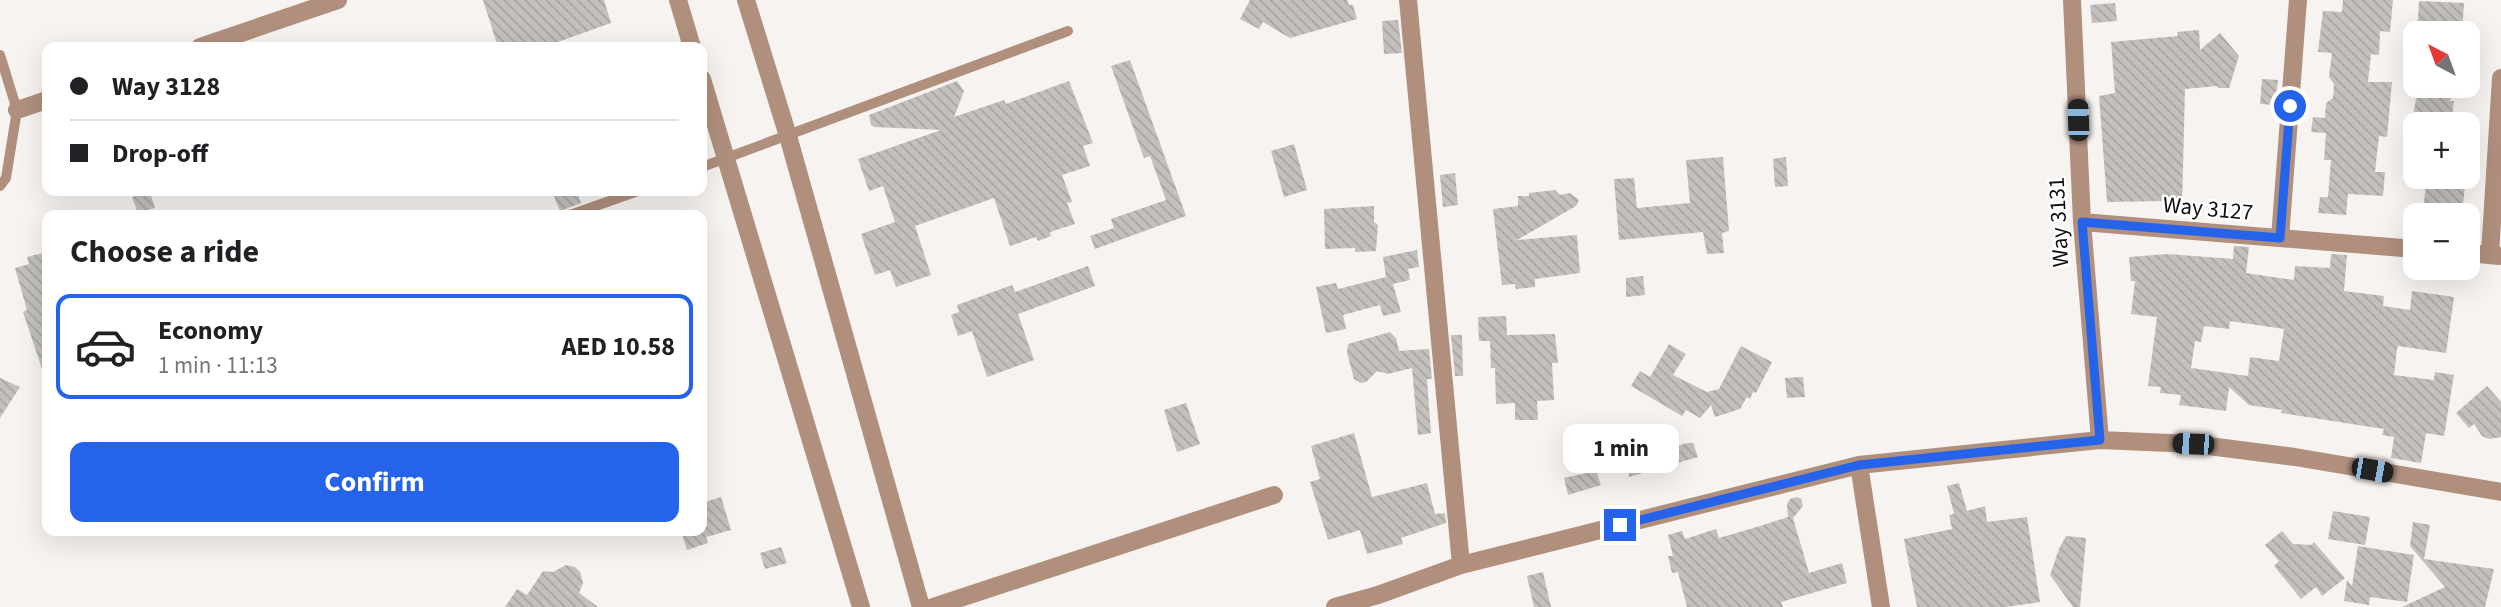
<!DOCTYPE html>
<meta charset="utf-8">
<style>
body{margin:0;font-family:"Source Sans 3",sans-serif;background:#f2f2f2;color:#202124;height:100vh;display:flex;flex-direction:column;font-size:26px;white-space:nowrap}
*{box-sizing:border-box;margin:0}
p{font-size:23px;color:#757577}
.icon{flex:none;width:38px;height:38px;fill:none;stroke:currentColor;stroke-width:2;stroke-linecap:round;stroke-linejoin:round}
.map{position:relative;flex:1;overflow:hidden}
.panel{position:absolute;left:42px;top:210px;width:665px;height:326px;display:flex;flex-direction:column;background:#fff;border-radius:14px;box-shadow:0 7px 28px #0002}
.panel>*{flex:none}
.top-card{position:absolute;left:42px;top:42px;width:665px;height:154px;border-radius:14px;box-shadow:0 7px 28px #0002;display:grid;align-content:center;height:154px;padding:0 28px;background:#fff}
.needle{width:46px;rotate:319deg}
.tools{position:absolute;left:2403px;top:21px;display:grid;gap:14px}
.tools a{display:grid;place-items:center;width:77px;height:77px;border-radius:14px;background:#fff;box-shadow:0 7px 28px #0002;font-size:35px}
.end{position:absolute;width:32px;height:32px;margin:-16px;border:9px solid #2563eb;background:#fff;box-shadow:0 0 0 4px #fff}
.from{border-radius:50%}
.bubble{position:absolute;height:49px;border-radius:14px;background:#fff;box-shadow:0 7px 28px #0002;font-size:23px;font-weight:700;line-height:49px;text-align:center}
.car{position:absolute;width:21px;height:42px;margin:-21px -10px;border-radius:9px;box-shadow:0 0 5px 2px #0007;background:linear-gradient(#222 24%,#8ab4d8 0 40%,#222 0 76%,#8ab4d8 0 86%,#222 0)}
.top-card b{display:flex;align-items:center;gap:24px;height:66px;font-size:26px}
.top-card b+b{border-top:2px solid #e0e0e0}
.top-card i{width:18px;height:18px;background:#202124}
ul{padding:0;list-style:none}
li{display:flex;align-items:center;gap:21px;height:105px;margin:0 14px 10px;padding:0 14px;border:4px solid transparent;border-radius:14px}
li div{flex:1}
li b{display:block;font-size:26px}
li em{font-style:normal;font-weight:700}
li.active{border-color:#2563eb}
li>.icon{width:63px;height:63px;stroke-width:1.5}
h2{padding:0 28px;font-size:32px;line-height:84px}
.cta{display:flex;gap:14px;margin-top:auto;padding:14px 28px}
.cta a{flex:1;height:80px;border-radius:14px;background:#2563eb;color:#fff;font-size:28px;font-weight:700;line-height:80px;text-align:center}
.map>svg:first-child{display:block}
.building{fill:url(#building-back-hatch);fill-rule:evenodd}
.lines{fill:none;stroke-linecap:round;stroke-linejoin:round}
.service{stroke:#b08f7d;stroke-width:10}
.minor{stroke:#b08f7d;stroke-width:18}
.route{stroke:#2563eb;stroke-width:9}
.labels{text-anchor:middle;stroke-width:5;stroke-linejoin:round;paint-order:stroke}
.street-label{font-size:23px;fill:#12100f;stroke:#fff}
</style>
<div class="map">
<svg width="2501" height="607" viewBox="0 0 2501 607">
<defs>
<pattern id="building-back-hatch" width="6" height="6" patternUnits="userSpaceOnUse" patternTransform="scale(1.75)"><rect width="6" height="6" fill="#c4c1bd"/><path d="M-1 5l2 2M0 0l6 6M5-1l2 2" fill="none" stroke="#a7a5a1"/></pattern>
</defs>
<rect width="100%" height="100%" fill="#f7f3f0"/>
<!-- building -->
<path class="building" d="M483 0H604L611 23 544 47H498Z
M1250 0H1347L1349 5H1353L1357 19 1290 38 1263 22 1259 29 1240 19Z
M2343 0H2393L2390 32 2380 31 2379 55 2371 54 2368 82H2392L2387 137 2379 136 2375 172H2385L2383 196 2348 194 2346 215 2318 213 2320 197H2328L2331 160H2324L2326 133 2311 132 2313 117 2325 118 2326 103 2333 98 2334 84 2329 77 2332 53 2318 52 2323 11 2342 12Z
M2419 1 2464 3 2462 33H2417Z
M2115 3 2117 21 2092 23 2090 5Z
M1398 20 1402 53 1384 54 1382 21Z
M2199 30 2200 50 2220 33 2239 56 2229 88H2219L2217 86 2185 89 2182 206 2169 205V201L2107 202 2099 96 2115 93 2111 42 2178 36 2177 32Z
M1130 60 1186 216 1095 249 1090 236 1114 228 1111 219 1166 200 1150 156 1144 158 1111 66Z
M2262 79 2278 80 2275 105 2260 104Z
M957 81 964 91 954 117 1004 100 1006 104 1069 81 1093 143 1083 146 1090 166 1062 175 1072 202 1067 203 1075 224 1050 232 1051 236 1038 241 1036 237 1010 246 994 198 915 226 931 275 896 287 890 270 875 275 861 234 895 222 883 186 869 191 858 159 941 130 875 127 871 125 869 115Z
M2418 86H2446L2452 92 2450 101H2454L2451 124H2412Z
M1294 144 1307 190 1284 197 1271 151Z
M1723 157 1729 231 1722 233 1724 253 1707 254 1703 232 1619 240 1614 179 1634 178 1637 208 1690 203 1686 160Z
M1786 157 1788 186 1775 187 1773 159Z
M1455 173 1458 205 1443 207 1440 175Z
M2427 177H2466L2462 213 2423 210Z
M1555 190 1560 195 1569 193 1574 196 1579 200 1576 206 1517 240 1577 235 1580 273 1535 279V287L1516 289 1515 284 1502 285 1493 209 1518 206V196H1529V193Z
M552 191H577L581 203 560 211Z
M150 192 155 208 138 213 132 197Z
M1374 206V222L1378 225 1376 251 1355 252V248L1325 249 1324 209Z
M2234 246 2249 247 2246 273 2294 280 2295 266 2330 268 2331 254 2347 255 2344 291 2384 296 2383 306 2410 310 2412 291 2454 297 2446 353 2398 346 2397 349 2394 375 2434 380 2435 372 2454 375 2444 436 2426 433 2421 463 2391 458 2394 437 2382 435 2384 429 2281 413 2282 410 2249 405 2229 387 2226 411 2179 405 2181 395 2160 393 2161 387 2148 386 2157 317 2131 314 2135 281H2131L2129 257 2167 254 2233 259ZM2230 321 2284 329 2279 361 2250 357 2248 376 2191 368 2195 341 2201 342 2204 326 2229 329Z
M1417 250 1419 267 1408 269 1410 280 1393 284 1401 312 1383 316 1380 305 1343 315 1346 329 1326 333 1316 287 1336 283 1338 289 1386 277 1383 257Z
M47 252V374L44 375 23 312 27 310 15 268 29 264 27 257Z
M1088 266 1095 286 1018 314 1034 360 987 377 972 331 958 336 951 315 959 312 957 305 1012 285 1015 292Z
M1643 276 1645 295 1626 297V278Z
M1506 316 1507 335 1555 334 1558 363H1552L1554 400 1537 401 1538 420H1515V403L1496 404 1495 368H1491L1490 341H1479L1478 317Z
M1390 332 1396 338 1399 351 1429 349 1432 379H1427L1431 433 1418 435 1412 368 1388 374 1377 371 1366 382 1361 383 1354 379 1347 353 1348 344Z
M1451 335H1462L1463 376H1455Z
M1669 344 1686 354 1673 375 1707 392 1719 389 1741 346 1772 362 1756 393 1753 392 1750 399 1747 397 1740 409 1715 417 1711 405 1700 418 1686 410 1682 416 1631 386 1640 371 1650 377Z
M1803 377 1805 397 1787 398 1785 378Z
M0 378 20 387 0 418Z
M2487 386 2501 402V437L2489 439 2482 436 2474 424 2469 428 2456 413Z
M1186 403 1200 444 1177 452 1164 410Z
M1354 433 1372 497 1427 483 1435 514 1445 513 1446 523 1401 538 1403 544 1367 554 1360 530 1328 540 1310 482 1320 479 1311 446Z
M1687 443H1693L1698 457 1629 477 1628 461Z
M1596 471 1601 485 1568 495 1564 478Z
M1959 483 1967 511 1985 506 1987 522 2027 517 2040 602 2006 607H1917L1904 539 1952 529 1949 515 1954 514 1947 486Z
M721 497 731 530 706 537 708 543 687 550 681 530H702V503Z
M1797 497 1801 499 1803 506 1793 518 1809 573 1842 563 1847 583 1781 602 1783 607H1687L1678 572 1672 573 1668 556H1673L1668 535 1682 531 1685 539 1716 529 1719 538 1760 526 1788 517 1787 504 1790 499Z
M2333 511 2370 517 2365 545 2328 539Z
M2413 522 2430 525 2424 559 2494 569 2485 607H2402L2445 587 2410 546Z
M2282 531 2293 544 2311 545 2314 542 2345 578 2322 596 2316 587 2301 599 2274 566 2279 561 2265 545Z
M2066 536 2086 538 2080 607H2073L2050 575 2059 549Z
M2358 546 2414 555 2407 602 2370 597 2369 605 2344 601 2347 580 2352 586Z
M781 547 787 563 765 569 760 553Z
M566 565 575 567 580 572 583 583 579 593 598 607H505L517 589 527 595 543 571 553 572Z
M1543 572 1551 607H1534L1527 576Z"/>
<g class="lines">
<!-- service -->
<path class="service" d="M0 55 17 110 6 178 0 186
M702 167 1068 31
M570 215 638 191"/>
<!-- minor -->
<path class="minor" d="M678 0 692 47
M746 0 788 136 921 607
M1408 0 1461 565
M2072 0 2082 222 2100 440
M200 47 338 0
M702 79 861 607
M17 110 47 100
M2082 222 2415 249
M2280 238 2298 0
M2468 253 2499 256
M2490 254 2501 78
M1859 465 1881 607
M933 607 1274 495
M1335 607 1378 595 1461 565 1859 465 2100 440 2193 444 2295 457 2501 492"/>
</g>
<g class="lines">
<!-- route -->
<path class="route" d="M1620 525 1859 465 2100 440 2082 222 2280 238 2290 106"/>
</g>
<g class="labels">
<!-- street labels -->
<g class="street-label">
<text transform="translate(2208 208) rotate(5)" y="8">Way 3127</text>
<text transform="translate(2058 222) rotate(-93)" y="8">Way 3131</text>
</g>
</g>
</svg>
<div class="tools">
<a><svg class="needle" viewBox="-14 -14 28 28"><path d="M0-13l5 13h-10z" fill="#e53935"/><path d="M0 13l5-13h-10z" fill="#757577"/></svg></a>
<a>+</a>
<a>−</a>
</div>
<i class="end from" style="left:2290px;top:106px"></i>
<i class="end" style="left:1620px;top:525px"></i>
<div class="bubble" style="left:1563px;top:424px;width:116px">1 min</div>
<i class="car" style="left:2078px;top:120px;rotate:358deg"></i>
<i class="car" style="left:2193px;top:444px;rotate:272deg"></i>
<i class="car" style="left:2372px;top:470px;rotate:100deg"></i>
<div class="top-card">
<b><i class="from"></i>Way 3128</b>
<b><i></i>Drop-off</b>
</div>
<section class="panel">
<h2>Choose a ride</h2>
<ul>
<li class="active"><svg class="icon" aria-label="car" viewBox="0 0 24 24"><path d="M5 17H2v-5l4-1 3-4h7l3 4 3 1v5h-3M9 17h6M6 11h13"/><circle cx="7" cy="17" r="2"/><circle cx="17" cy="17" r="2"/></svg><div><b>Economy</b><p>1 min · 11:13</p></div><em>AED 10.58</em></li>
</ul>
<div class="cta"><a>Confirm</a></div>
</section>
</div>
